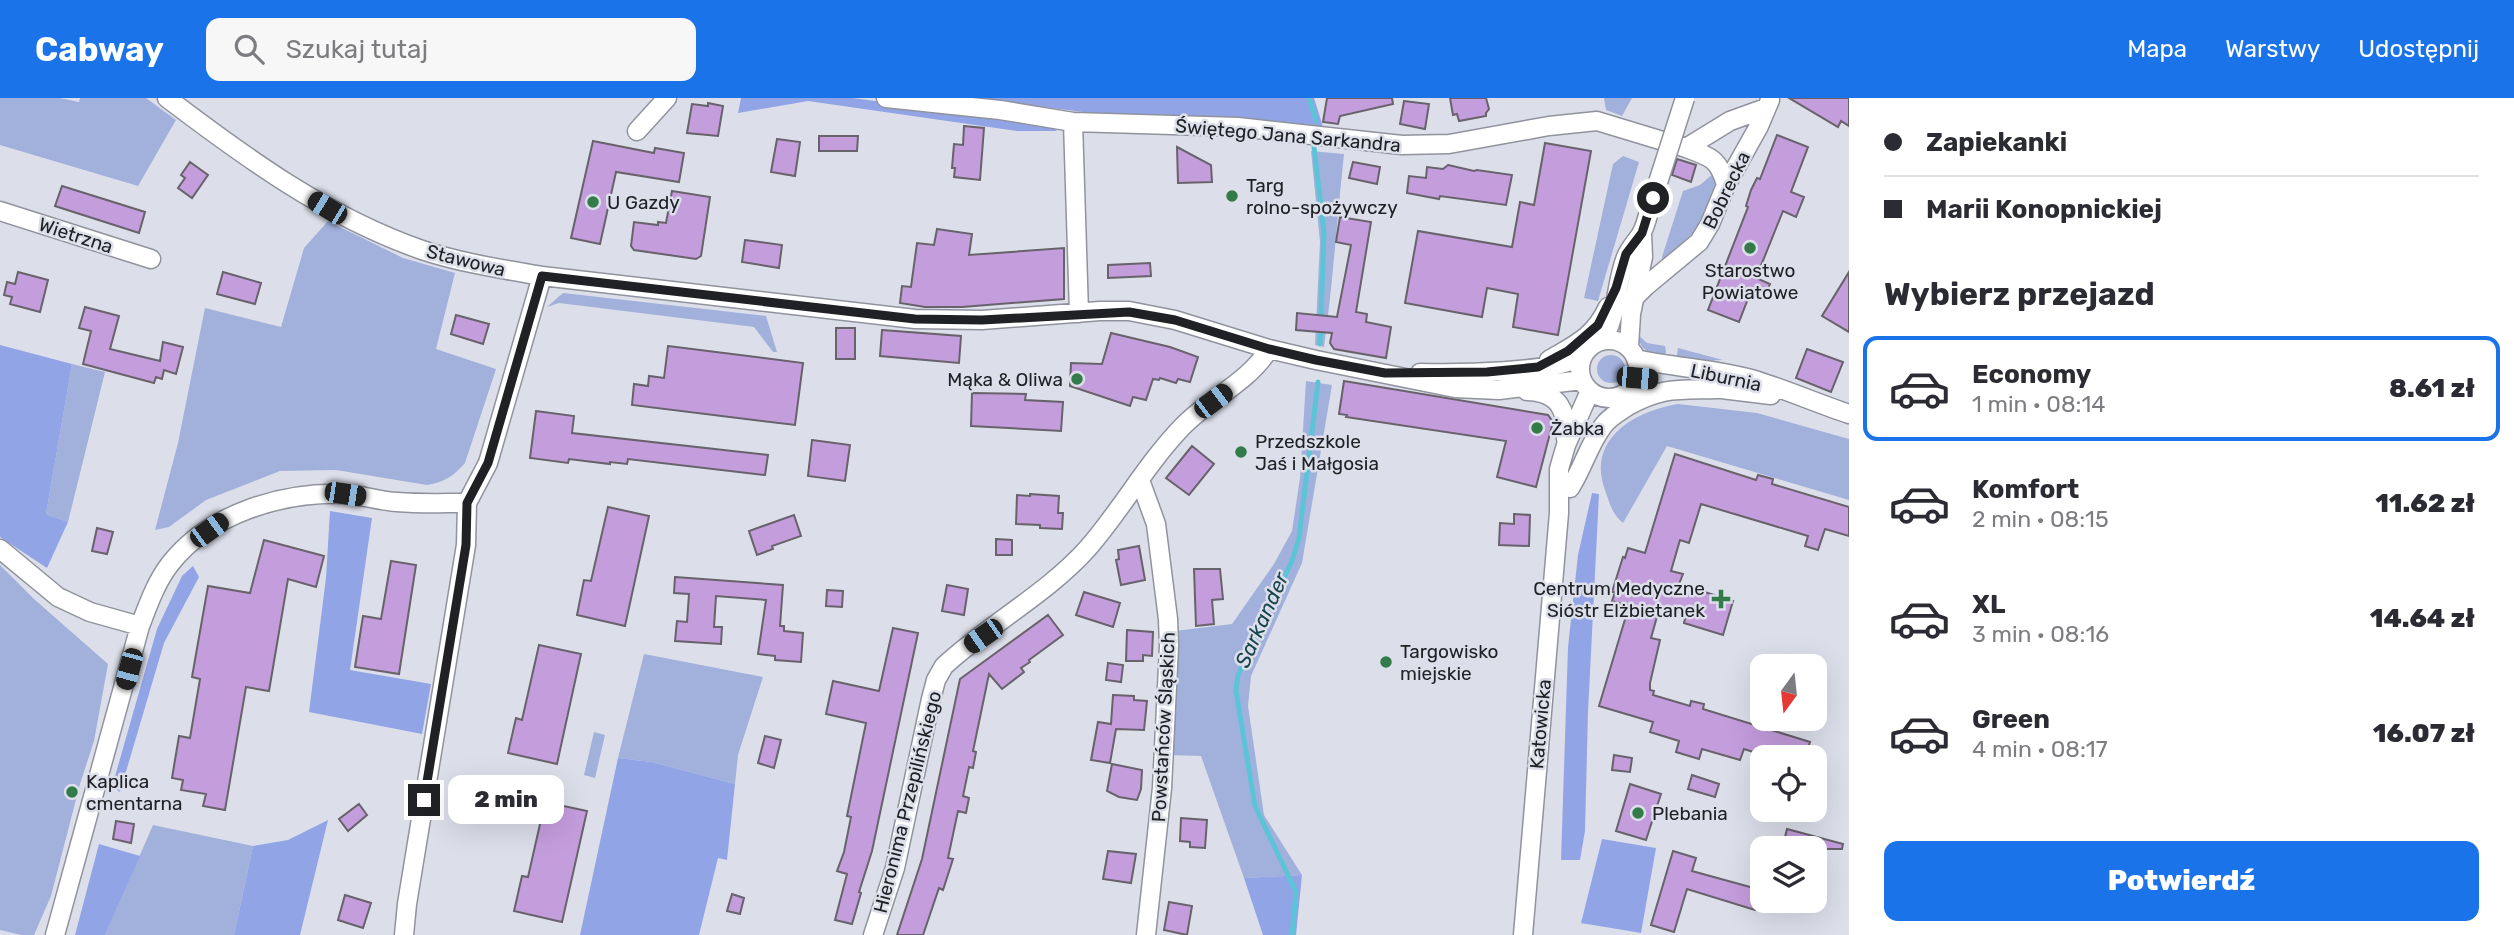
<!DOCTYPE html>
<html lang="pl">
<meta charset="utf-8">
<style>
body{margin:0;font-family:Rubik,sans-serif;background:#f7f7f7;color:#2b2b33;height:100vh;display:flex;flex-direction:column;font-size:26px;white-space:nowrap}
*{box-sizing:border-box;margin:0}
p{font-size:23px;color:#7c7c81}
.icon{flex:none;width:38px;height:38px;fill:none;stroke:currentColor;stroke-width:2;stroke-linecap:round;stroke-linejoin:round}
.map{position:relative;flex:1;overflow:hidden}
.drawer{display:flex;flex-direction:column;background:#fff;width:665px}
.drawer>*{flex:none}
.hud{display:grid;align-content:center;height:154px;padding:0 35px;background:#fff}
.needle{width:46px;rotate:195deg}
.buttons{position:absolute;left:1750px;top:556px;display:grid;gap:14px}
.buttons a{display:grid;place-items:center;width:77px;height:77px;border-radius:14px;background:#fff;box-shadow:0 7px 28px #0002;font-size:35px}
.end{position:absolute;width:32px;height:32px;margin:-16px;border:9px solid #202125;background:#fff;box-shadow:0 0 0 4px #fff}
.from{border-radius:50%}
.bubble{position:absolute;height:49px;border-radius:14px;background:#fff;box-shadow:0 7px 28px #0002;font-size:23px;font-weight:800;line-height:49px;text-align:center}
.car{position:absolute;width:21px;height:42px;margin:-21px -10px;border-radius:9px;box-shadow:0 0 5px 2px #0007;background:linear-gradient(#222 24%,#8ab4d8 0 40%,#222 0 76%,#8ab4d8 0 86%,#222 0)}
.hud b{display:flex;align-items:center;gap:24px;height:66px;font-size:26px}
.hud b+b{border-top:2px solid #e1e1e2}
.hud i{width:18px;height:18px;background:#2b2b33}
ul{padding:0;list-style:none}
li{display:flex;align-items:center;gap:21px;height:105px;margin:0 14px 10px;padding:0 21px;border:4px solid transparent;border-radius:14px}
li div{flex:1}
li b{display:block;font-size:26px}
li em{font-style:normal;font-weight:800}
li.current{border-color:#1a73e8}
li>.icon{width:63px;height:63px;stroke-width:1.5}
h2{padding:0 35px;font-size:32px;line-height:84px}
.primary-button{display:flex;gap:14px;margin-top:auto;padding:14px 35px}
.primary-button a{flex:1;height:80px;border-radius:14px;background:#1a73e8;color:#fff;font-size:28px;font-weight:800;line-height:80px;text-align:center}
header{display:flex;align-items:center;gap:42px;box-sizing:border-box;height:98px;padding:0 35px;background:#1a73e8;color:#fff}
header strong{font-size:33px}
nav{display:flex;gap:38px;margin-inline-start:auto;font-size:24px}
.search{width:490px;height:63px;background:#f7f7f7;display:flex;align-items:center;gap:18px;box-sizing:border-box;padding:0 24px;border-radius:14px;color:#7c7c81;font-size:26px}
main{display:flex;flex:1;min-height:0}
.map>svg:first-child{display:block}
.green{fill:#a2b0dc}
.forest{fill:#91a4e6}
.lines{fill:none;stroke-linecap:round;stroke-linejoin:round}
.stream{stroke:#5dc4d8;stroke-width:5}
.building{fill:#c49ddd;stroke:#68626b;stroke-width:2}
.minor-casing{stroke:#90939d;stroke-width:21}
.minor{stroke:#fff;stroke-width:18}
.minor-bridge-casing{stroke:#90939d;stroke-width:21;stroke-linecap:butt}
.minor-bridge{stroke:#fff;stroke-width:18}
.route{stroke:#202125;stroke-width:9}
.poi-dot{fill:#337c49;stroke:#dcdfea;stroke-width:2.5}
.labels{text-anchor:middle;stroke-width:5;stroke-linejoin:round;paint-order:stroke}
.street-label{font-size:19px;fill:#202125;stroke:#dcdfea}
.poi-label{font-size:19px;fill:#202125;stroke:#dcdfea;text-anchor:start}
.water-label{font-size:21px;font-style:italic;fill:#17454e;stroke:#dcdfea}
</style>
<header>
<strong>Cabway</strong>
<div class="search"><svg class="icon" aria-label="search" viewBox="0 0 24 24"><circle cx="10" cy="10" r="6"/><path d="M15 15l6 6"/></svg>Szukaj tutaj</div>
<nav><a>Mapa</a><a>Warstwy</a><a>Udostępnij</a></nav>
</header>
<main>
<div class="map">
<svg width="1849" height="837" viewBox="0 0 1849 837">
<rect width="100%" height="100%" fill="#dcdfea"/>
<!-- green -->
<path class="green" d="M0 0H60L79 4 80 0H146L176 22 138 88 0 47Z
M1604 0H1632L1622 18 1606 12Z
M1311 53 1344 56C1337 120 1333 185 1324 249L1315 247 1320 144Z
M1623 58 1639 64 1598 203 1584 200 1613 66Z
M1715 74C1719 110 1689 143 1663 164L1662 159 1683 93 1700 87Z
M328 123 403 160 455 175 436 251 496 271 465 365C454 378 444 384 427 387L336 372 280 373 206 402 169 429 155 432 178 345 205 210 281 229 304 150Z
M563 195 766 218 777 254H773L754 229 559 205 547 209Z
M1636 235 1647 245 1665 248 1666 253 1664 260C1647 256 1641 251 1636 235Z
M1678 250 1723 262 1676 264Z
M1597 271a14 14 0 1 1 28 0a14 14 0 1 1-28 0Z
M72 266 105 274 68 424 46 416Z
M1306 283 1332 287 1302 465 1251 578 1248 608 1264 717 1302 777 1244 780 1201 658 1168 657 1175 533 1232 526 1274 466 1292 433 1300 380Z
M1678 306 1757 315 1849 341V402L1667 348 1623 425C1612 416 1610 406 1605 392 1586 341 1635 313 1678 306Z
M0 467 34 501 108 566 94 643 80 686 51 798 34 837H21L0 832Z
M644 556 763 579 738 657 735 686 652 664 618 660Z
M594 634 605 637 595 680 584 677Z
M153 727 253 748 234 837H105Z"/>
<!-- forest -->
<path class="forest" d="M741 0H853L1051 27 1057 33H1017L808 3 738 15Z
M988 0H1314L1323 29 1107 17 988 2Z
M0 247 72 266 46 416 68 424 47 470 0 439Z
M1592 395 1599 396 1588 614 1585 733 1580 762H1561L1568 549 1578 457Z
M330 413 372 420 350 572 431 586 422 636 309 614 326 480Z
M193 468 199 479 164 545 120 694 112 689 157 531 182 478Z
M618 660 652 664 735 686 727 762 718 760 699 837H580Z
M328 722 300 837H234L253 748 288 742Z
M1602 741 1656 750 1641 835 1581 825Z
M99 746 140 758 105 837H75Z
M1302 777 1296 837H1263L1244 780Z"/>
<g class="lines">
<!-- stream -->
<path class="stream" d="M1309 0 1316 23
M1314 49 1324 135 1320 246
M1292 837 1296 794 1255 708 1236 593 1238 577 1292 463 1299 440 1318 284"/>
</g>
<!-- building -->
<path class="building" d="M1327 0H1392L1393 6 1340 18 1338 26 1323 24Z
M1450 0H1486L1489 11 1486 15V18L1459 23 1457 16 1453 17Z
M1789 0H1849V28L1841 23 1838 29Z
M1404 3 1429 6 1425 31 1400 26Z
M708 5 723 8 718 38 687 35 692 6 708 8Z
M964 28 984 30 980 82 954 79 955 70H952L954 46 963 47Z
M1777 37 1808 49 1791 94 1804 99 1796 119 1783 113 1756 180 1770 186 1764 199 1751 193 1739 224 1708 212 1748 109 1746 108 1751 92 1757 80 1760 81Z
M819 38H858L857 53H819Z
M777 41 800 44 795 78 771 74Z
M593 43 654 55 655 50 684 55 679 84 616 74 600 146 571 140Z
M1545 45 1591 53 1558 237 1513 229 1518 196 1487 190 1482 219 1405 205 1418 133 1512 149 1520 104 1534 107Z
M1177 49 1211 67 1212 84 1178 85Z
M1677 61 1696 67 1691 84 1672 77Z
M190 64 208 77 192 100 178 90 185 80 181 77Z
M1353 64 1380 69 1377 86 1349 80Z
M1448 67 1474 73 1477 72 1512 77 1506 107 1440 98 1439 101 1407 95 1409 78 1426 80 1427 69 1443 71Z
M62 88 145 114 139 135 55 108Z
M672 93 710 99 701 158 696 161 634 152 631 148 634 124 658 127V124L666 125Z
M1340 119 1371 124 1356 214 1367 216 1366 224 1391 229 1386 260 1334 251 1330 245 1332 235 1296 232 1297 215 1337 219 1351 147 1336 144Z
M937 131 972 136 969 157 1064 150V201L962 209H925L900 205 902 188 911 189 917 145 934 147Z
M745 142 782 147 779 170 742 164Z
M1150 165 1151 178 1108 180V167Z
M18 174 48 182 40 214 10 206 12 199 4 197 7 184 15 186Z
M223 174 261 185 255 206 217 196Z
M1849 174V234L1822 218Z
M85 209 119 218 110 251 160 263 163 244 183 249 176 276 164 272 162 281 156 279 154 285 83 266 91 233 79 230Z
M456 217 489 226 483 246 451 236Z
M836 230H855V261H836Z
M882 232 961 238 959 265 880 258Z
M1111 235 1170 249 1198 259 1190 284 1178 281 1176 285 1160 280 1159 282 1153 281 1146 302 1133 299 1130 308 1070 288 1071 265 1102 266Z
M668 248 803 265 795 327 632 307 634 286 648 288 649 278 664 280Z
M1807 251 1843 264 1831 294 1796 280Z
M1344 283 1548 317 1553 324 1536 389 1497 379 1506 343 1346 319 1347 317 1339 316Z
M972 295 1026 296 1025 302 1063 304 1061 333 971 328Z
M536 313 574 318 572 335 768 357 765 377 628 361 627 366 610 364V366L569 361 568 365 530 360Z
M812 342 850 347 845 383 808 378Z
M1192 348 1214 366 1189 397 1166 380Z
M1675 356 1756 382 1758 377 1773 381 1772 386 1849 409V438L1825 431 1818 452 1805 448 1808 438 1701 406 1689 445 1680 442 1671 473 1683 476 1679 486 1733 503 1723 537 1684 525 1686 516 1660 508 1651 540 1660 542 1650 585V592L1654 593 1653 597 1690 608 1691 603 1704 606 1703 611 1810 644 1805 660H1772L1744 651 1740 662 1702 651 1699 661 1676 654 1679 643 1650 634 1653 624 1599 608 1629 508 1612 503 1615 494H1612L1623 459 1625 460 1628 450 1645 455Z
M1030 396 1059 398 1058 415H1063L1062 431 1040 430V427L1016 426 1017 397 1030 398Z
M608 409 649 418 625 528 577 517 584 482 591 483Z
M1514 416 1530 417 1529 448 1499 447 1500 425 1514 426Z
M794 417 801 438 772 448 773 451 757 457 749 433Z
M97 430 113 434 107 456 92 453Z
M996 441 1012 442V457H996Z
M264 442 324 458 316 489 288 481 269 593 246 589 225 712 203 708 206 696 181 692 183 682 172 680 179 638 190 640 200 581 192 579 208 488 250 495Z
M1139 448 1145 482 1121 487 1116 462 1119 461 1118 452Z
M391 463 416 467 399 576 355 569 363 518 381 521Z
M1194 471H1220L1223 501 1212 502 1214 526 1196 528Z
M675 479 783 487 780 528H784V533L803 535 801 564 775 562V558L758 556 766 502 716 498 714 529H722L721 546 675 543 677 523 687 524 689 496 674 495Z
M947 487 968 491 964 517 942 513Z
M827 492 843 493 842 509 826 508Z
M1084 494 1120 505 1113 529 1076 517Z
M1048 517 1063 537 1029 562 1030 564 1021 570 1024 574 1002 591 989 576 973 653 976 654 973 670 969 669 963 698 969 700 966 715 958 713 948 760 953 761 943 792 939 790 923 837H897L922 761 960 581Z
M893 530 918 535 872 753 859 794 861 795 852 826 835 822 847 776 837 773 844 754 851 719 847 718 866 625 826 616 833 583 879 593Z
M1127 532 1153 534 1152 558 1143 557V563H1126Z
M539 547 581 556 557 666 508 655 516 620 522 622Z
M1108 565 1123 567 1121 584 1106 582Z
M1113 597 1134 598V602L1147 603 1144 632 1116 631 1110 665 1091 662 1098 624 1111 626Z
M765 638 781 642 774 670 758 665Z
M1614 657 1632 660 1630 674 1612 672Z
M1112 666 1142 672 1141 691 1137 702 1119 699 1107 693Z
M1692 677 1719 686 1715 699 1688 691Z
M1630 686 1661 696 1646 742 1616 733Z
M545 704 587 713 562 824 514 813 522 778 528 779Z
M359 706 367 717 348 733 339 721Z
M1181 720 1207 722 1205 750 1190 749V744L1180 743Z
M116 723 134 726 131 745 113 741Z
M1787 731 1843 746 1842 751H1782Z
M1108 753 1136 756 1131 785 1103 781Z
M1673 753 1696 760 1692 773 1761 792 1755 812 1687 791 1674 834 1651 827Z
M732 796 744 800 740 816 727 813Z
M345 797 371 805 363 830 338 822Z
M1169 804 1192 808 1187 837 1164 832Z"/>
<g class="lines">
<!-- minor casing -->
<g class="minor-casing">
<path id="minor" d="M167 0C246 60 327 119 422 152 461 165 502 171 542 178L915 221 982 222 1100 213H1129L1175 222 1269 251 1316 262 1455 290 1499 292 1582 282
M886 0 1000 12 1073 24 1238 29 1402 47 1449 46 1549 28 1597 23 1686 50 1730 23 1766 10
M1073 24 1079 215
M637 33 667 0
M1686 50C1711 59 1719 61 1726 87
M0 113 151 161
M1634 200 1646 188 1699 144 1710 126 1726 87 1759 28 1770 2
M1580 271a29 29 0 1 1 58 0a29 29 0 1 1-58 0Z
M1602 243C1618 217 1615 187 1626 159 1629 151 1636 144 1641 136 1647 126 1649 111 1653 100
M1629 249 1631 216 1643 159 1642 135
M1636 261C1677 270 1718 271 1758 283 1789 293 1819 306 1849 316
M1549 262C1576 246 1594 239 1608 209
M1420 275C1454 276 1556 275 1583 258
M1705 289 1771 297
M1527 293C1560 294 1567 313 1566 341
M1140 382 1156 426 1168 521 1169 548 1162 690 1146 837
M1570 390C1583 370 1589 346 1603 328 1609 319 1619 314 1628 308 1662 289 1678 292 1716 291
M0 451 58 499 90 514 140 528
M55 837 140 528C148 507 156 484 170 466 210 415 282 394 344 396 362 397 379 403 397 404 420 406 444 405 467 405
M404 837 407 806 466 447 467 405 488 365 542 178
M873 837 895 770 931 601 936 582 944 568C989 526 1047 496 1088 450 1122 411 1147 365 1183 328 1210 300 1249 284 1269 251
M1523 837 1559 415V371L1566 347 1590 293"/>
</g>
<!-- minor -->
<use href="#minor" class="minor"/>
<!-- minor-bridge casing -->
<g class="minor-bridge-casing">
<path id="minor-bridge" d="M1653 100 1685 0"/>
</g>
<!-- minor-bridge -->
<use href="#minor-bridge" class="minor-bridge"/>
</g>
<g class="lines">
<!-- route -->
<path class="route" d="M424 702 466 447 467 405 488 365 542 178 915 221 982 222 1129 214 1175 222 1269 251 1316 262 1385 275 1487 274 1538 269 1568 253 1598 227 1616 190 1626 156 1642 135 1653 100"/>
</g>
<!-- markers -->
<g class="poi-dot">
<circle cx="1232" cy="98" r="7"/>
<circle cx="593" cy="104" r="7"/>
<circle cx="1750" cy="150" r="7"/>
<circle cx="1077" cy="281" r="7"/>
<circle cx="1537" cy="330" r="7"/>
<circle cx="1241" cy="354" r="7"/>
<path d="M1717.5 490.5h7v7h7v7h-7v7h-7v-7h-7v-7h7z"/>
<circle cx="1386" cy="564" r="7"/>
<circle cx="72" cy="694" r="7"/>
<circle cx="1638" cy="715" r="7"/>
</g>
<g class="labels">
<!-- street labels -->
<g class="street-label">
<text transform="translate(1288 37) rotate(5)" y="7">Świętego Jana Sarkandra</text>
<text transform="translate(1726 92) rotate(-64)" y="7">Bobrecka</text>
<text transform="translate(76 137) rotate(18)" y="7">Wietrzna</text>
<text transform="translate(466 162) rotate(14)" y="7">Stawowa</text>
<text transform="translate(1726 279) rotate(12)" y="7">Liburnia</text>
<text transform="translate(1540 626) rotate(-85)" y="7">Katowicka</text>
<text transform="translate(1163 629) rotate(-87)" y="7">Powstańców Śląskich</text>
<text transform="translate(907 704) rotate(-76)" y="7">Hieronima Przepilińskiego</text>
</g>
<!-- poi labels -->
<g class="poi-label">
<text x="1246" y="94">Targ<tspan x="1246" dy="22">rolno-spożywczy</tspan></text>
<text x="607" y="111">U Gazdy</text>
<text x="1750" y="179" text-anchor="middle">Starostwo<tspan x="1750" dy="22">Powiatowe</tspan></text>
<text x="1063" y="288" text-anchor="end">Mąka &amp; Oliwa</text>
<text x="1551" y="337">Żabka</text>
<text x="1255" y="350">Przedszkole<tspan x="1255" dy="22">Jaś i Małgosia</tspan></text>
<text x="1705" y="497" text-anchor="end">Centrum Medyczne<tspan x="1705" dy="22">Sióstr Elżbietanek</tspan></text>
<text x="1400" y="560">Targowisko<tspan x="1400" dy="22">miejskie</tspan></text>
<text x="86" y="690">Kaplica<tspan x="86" dy="22">cmentarna</tspan></text>
<text x="1652" y="722">Plebania</text>
</g>
<!-- water labels -->
<g class="water-label">
<text transform="translate(1262 522) rotate(-66)" y="7">Sarkander</text>
</g>
</g>
</svg>
<div class="buttons">
<a><svg class="needle" viewBox="-14 -14 28 28"><path d="M0-13l5 13h-10z" fill="#e53935"/><path d="M0 13l5-13h-10z" fill="#7c7c81"/></svg></a>
<a><svg class="icon" aria-label="locate" viewBox="0 0 24 24"><circle cx="12" cy="12" r="6"/><path d="M12 2v4M12 18v4M2 12h4M18 12h4"/></svg></a>
<a><svg class="icon" aria-label="layers" viewBox="0 0 24 24"><path d="M12 4l9 5-9 5-9-5zM3 14l9 5 9-5"/></svg></a>
</div>
<i class="end from" style="left:1653px;top:100px"></i>
<i class="end" style="left:424px;top:702px"></i>
<div class="bubble" style="left:448px;top:677px;width:116px">2 min</div>
<i class="car" style="left:327px;top:110px;rotate:301deg"></i>
<i class="car" style="left:1637px;top:280px;rotate:95deg"></i>
<i class="car" style="left:1213px;top:303px;rotate:53deg"></i>
<i class="car" style="left:345px;top:396px;rotate:99deg"></i>
<i class="car" style="left:209px;top:432px;rotate:54deg"></i>
<i class="car" style="left:983px;top:538px;rotate:235deg"></i>
<i class="car" style="left:129px;top:571px;rotate:195deg"></i>
</div>
<section class="drawer">
<div class="hud">
<b><i class="from"></i>Zapiekanki</b>
<b><i></i>Marii Konopnickiej</b>
</div>
<h2>Wybierz przejazd</h2>
<ul>
<li class="current"><svg class="icon" aria-label="car" viewBox="0 0 24 24"><path d="M5 17H2v-5l4-1 3-4h7l3 4 3 1v5h-3M9 17h6M6 11h13"/><circle cx="7" cy="17" r="2"/><circle cx="17" cy="17" r="2"/></svg><div><b>Economy</b><p>1 min · 08:14</p></div><em>8.61 zł</em></li>
<li><svg class="icon" aria-label="car" viewBox="0 0 24 24"><path d="M5 17H2v-5l4-1 3-4h7l3 4 3 1v5h-3M9 17h6M6 11h13"/><circle cx="7" cy="17" r="2"/><circle cx="17" cy="17" r="2"/></svg><div><b>Komfort</b><p>2 min · 08:15</p></div><em>11.62 zł</em></li>
<li><svg class="icon" aria-label="car" viewBox="0 0 24 24"><path d="M5 17H2v-5l4-1 3-4h7l3 4 3 1v5h-3M9 17h6M6 11h13"/><circle cx="7" cy="17" r="2"/><circle cx="17" cy="17" r="2"/></svg><div><b>XL</b><p>3 min · 08:16</p></div><em>14.64 zł</em></li>
<li><svg class="icon" aria-label="car" viewBox="0 0 24 24"><path d="M5 17H2v-5l4-1 3-4h7l3 4 3 1v5h-3M9 17h6M6 11h13"/><circle cx="7" cy="17" r="2"/><circle cx="17" cy="17" r="2"/></svg><div><b>Green</b><p>4 min · 08:17</p></div><em>16.07 zł</em></li>
</ul>
<div class="primary-button"><a>Potwierdź</a></div>
</section>
</main>
